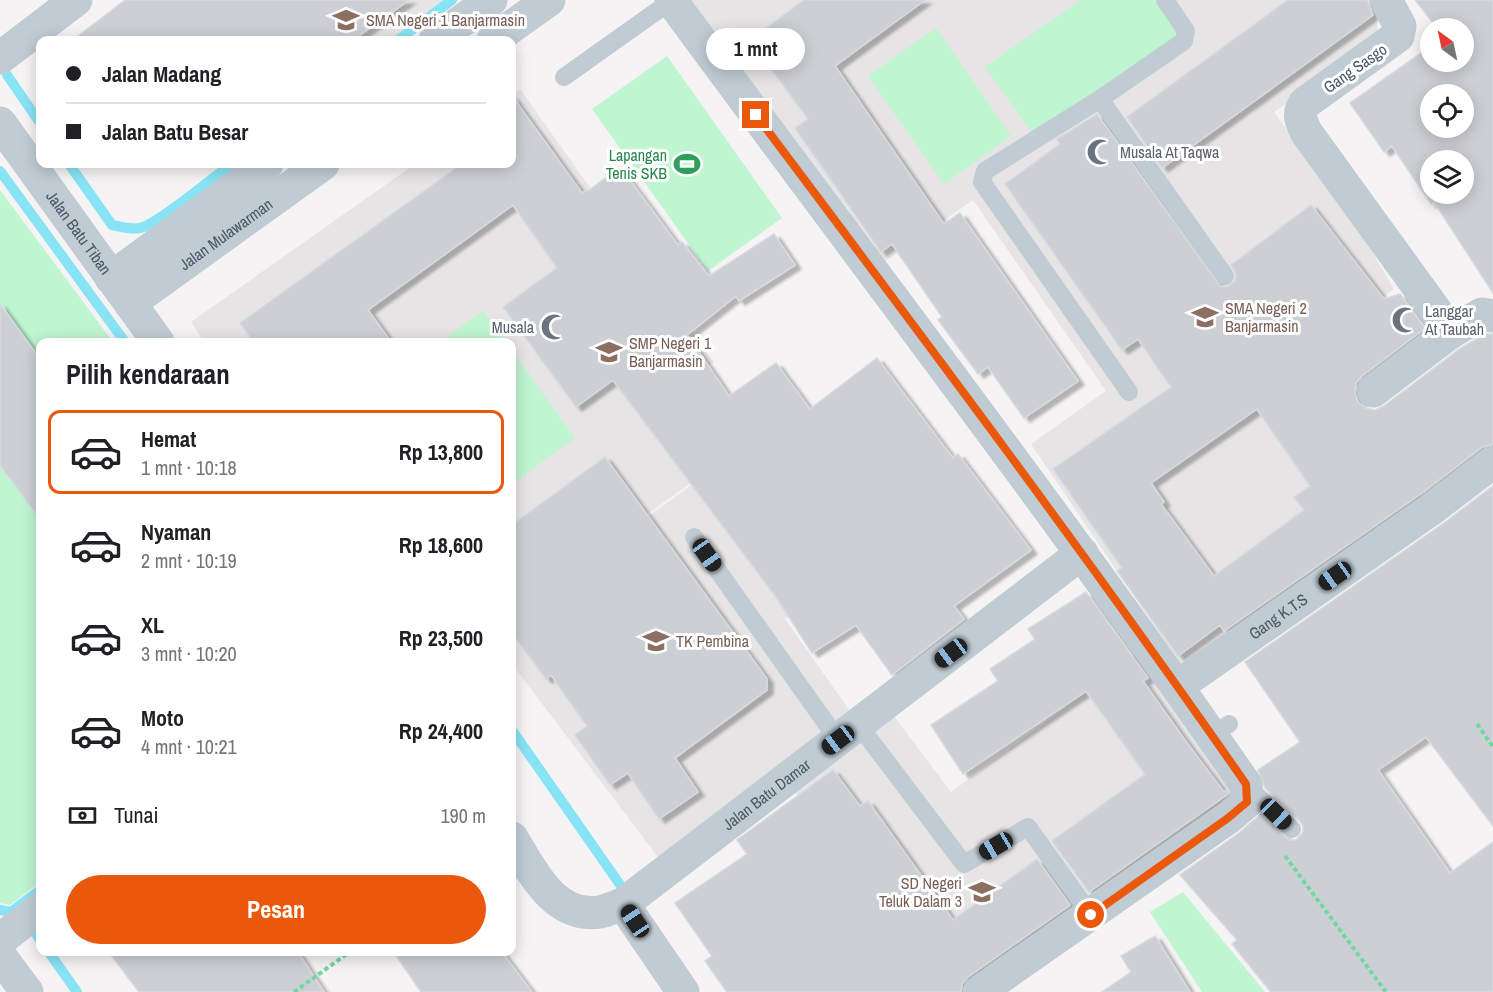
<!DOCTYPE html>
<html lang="id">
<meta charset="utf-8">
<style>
body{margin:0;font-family:"Archivo Narrow",sans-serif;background:#f6f6f6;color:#202124;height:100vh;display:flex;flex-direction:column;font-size:22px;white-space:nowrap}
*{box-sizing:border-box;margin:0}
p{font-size:20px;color:#757577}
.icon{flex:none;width:33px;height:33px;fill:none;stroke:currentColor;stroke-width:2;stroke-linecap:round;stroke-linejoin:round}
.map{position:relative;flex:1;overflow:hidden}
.drawer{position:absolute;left:36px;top:338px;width:480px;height:618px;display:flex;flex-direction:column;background:#fff;border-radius:12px;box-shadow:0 3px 15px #0003}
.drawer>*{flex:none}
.guide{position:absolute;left:36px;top:36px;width:480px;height:132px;border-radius:12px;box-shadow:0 3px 15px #0003;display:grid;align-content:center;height:132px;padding:0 30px;background:#fff}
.needle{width:39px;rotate:327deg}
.fabs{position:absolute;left:1420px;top:18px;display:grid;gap:12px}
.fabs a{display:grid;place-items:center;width:54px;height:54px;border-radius:50%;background:#fff;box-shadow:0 3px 15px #0003;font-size:30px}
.end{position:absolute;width:27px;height:27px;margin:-14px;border:8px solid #ea580c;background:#fff;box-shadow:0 0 0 3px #fff}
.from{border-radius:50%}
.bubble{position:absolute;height:42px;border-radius:21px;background:#fff;box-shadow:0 3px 15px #0003;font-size:20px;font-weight:700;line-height:42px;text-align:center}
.car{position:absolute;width:18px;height:36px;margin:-18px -9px;border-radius:8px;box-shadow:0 0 4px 2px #0007;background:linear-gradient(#222 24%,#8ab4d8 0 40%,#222 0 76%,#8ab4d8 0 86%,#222 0)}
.guide b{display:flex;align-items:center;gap:21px;height:57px;font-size:22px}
.guide b+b{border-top:2px solid #e0e0e0}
.guide i{width:15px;height:15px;background:#202124}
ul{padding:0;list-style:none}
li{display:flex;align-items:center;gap:18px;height:84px;margin:0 12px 9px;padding:0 18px;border:3px solid transparent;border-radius:12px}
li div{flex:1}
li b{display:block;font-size:22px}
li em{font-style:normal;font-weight:700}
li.active{border-color:#ea580c}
li>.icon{width:54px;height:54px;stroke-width:1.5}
h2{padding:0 30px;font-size:27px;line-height:72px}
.pay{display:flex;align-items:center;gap:15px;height:66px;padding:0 30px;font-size:22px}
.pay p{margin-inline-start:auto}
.action{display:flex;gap:12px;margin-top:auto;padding:12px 30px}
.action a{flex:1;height:69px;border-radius:36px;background:#ea580c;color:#fff;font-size:24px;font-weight:700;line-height:69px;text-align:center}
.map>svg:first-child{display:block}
.education{fill:#e6e4e5}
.green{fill:#bff5d1}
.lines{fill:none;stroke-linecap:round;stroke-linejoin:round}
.stream{stroke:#88e4f5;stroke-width:10}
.building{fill:#ccd0d5;stroke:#d6d9df;stroke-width:1.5;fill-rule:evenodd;filter:url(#shadow)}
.path{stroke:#73d7a1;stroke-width:4;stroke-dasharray:4.5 3;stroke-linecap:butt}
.service{stroke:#c0cbd3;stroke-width:18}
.minor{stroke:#c0cbd3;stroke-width:33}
.tertiary{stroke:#c0cbd3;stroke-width:33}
.route{stroke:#ea580c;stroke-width:8}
.labels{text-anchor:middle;stroke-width:6;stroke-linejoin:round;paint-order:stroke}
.education-label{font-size:16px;fill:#785e54;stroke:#fff;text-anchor:start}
.street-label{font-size:16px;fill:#485863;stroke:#fff}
.worship-label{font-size:16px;fill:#5b616d;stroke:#fff;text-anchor:start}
.leisure-label{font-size:16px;fill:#27864d;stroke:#fff;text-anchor:end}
</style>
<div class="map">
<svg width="1493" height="992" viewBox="0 0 1493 992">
<defs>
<filter id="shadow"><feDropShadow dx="6" dy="4" stdDeviation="1.5" flood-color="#0004"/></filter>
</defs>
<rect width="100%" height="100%" fill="#f5f3f3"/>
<!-- education -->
<path class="education" d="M258 0H447L393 40H288Z
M692 0H1373L1379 37 1274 112 1362 234 1394 289 1319 345 1428 506 1184 670 1031 444 1106 391 973 200 880 265Z
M520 89 714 362 701 371 750 441 512 610V342H204L191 322 415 164H512V95Z
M747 445 843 575 785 619 850 711 658 857 512 664V615Z
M1138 654 1239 792 964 992H930L792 787 893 715 951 792Z"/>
<!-- green -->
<path class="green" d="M1080 0H1154L1178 35 1034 136 985 67Z
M936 28 1011 136 944 184 868 76Z
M667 56 782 218 708 271 592 109Z
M0 190 113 342H40V882L10 905 0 903Z
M483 311 505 342H440Z
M512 351 575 438 512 484Z
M1183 892 1265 992H1202L1150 912Z"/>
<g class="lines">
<!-- stream -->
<path class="stream" d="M398 40 452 0
M7 75 40 123
M69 164 112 225C122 227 131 230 140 228 157 225 214 176 232 164
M0 171 125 342
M512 730 628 896
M0 910 11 912 40 890
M28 922 40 940
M48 951 77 992"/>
</g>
<!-- building -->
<path class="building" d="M125 0H409L353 40H73Z
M804 0H925L835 66 944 224 960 213 1078 381 1024 418 988 367 978 374 938 320 942 317 892 244 881 252 795 128 808 119 750 40Z
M1288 0H1367L1373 15 1162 168 1127 117Z
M1415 0H1493V293L1434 202 1431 204 1392 146 1384 152 1350 103 1431 46V62H1464V28H1437ZM1431 94H1464V128H1431ZM1431 160H1464V194H1431Z
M512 96 582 193 587 190 588 191 620 167 678 245 682 242 709 276 774 234 795 265 739 301 736 296 687 335 729 396 776 363 810 409 877 358 953 458 958 454 1031 550 954 606 964 619 892 675 856 625 812 653 776 597 613 380 576 407 503 307 557 268 513 205 368 310 391 342H254L240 323 462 164H512Z
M1097 114 1220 286 1227 287 1235 281 1236 274 1231 265 1311 205 1384 299 1400 294 1425 328 1362 376 1356 383 1355 394 1358 402 1365 408 1375 410 1384 406 1461 348 1485 334H1493V444L1482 447 1422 493 1224 631 1220 625 1178 656 1117 571 1122 568 1053 469 1171 387 1138 339 1122 350 1005 184 1060 144 1057 139ZM1257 409 1310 486 1294 497 1304 510 1214 576 1161 504 1164 502 1151 483Z
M0 304 40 359V519L0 465Z
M605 457 767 679V690L675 758 698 792 659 819 628 773 610 785 575 735 587 726 551 675 546 679 512 633V525Z
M1493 486V826L1426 737 1378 770 1450 873 1493 842V992H1271L1232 944 1237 940 1180 875 1239 833 1261 814 1289 840H1296L1303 832V826L1300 821 1265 788 1258 770 1300 742 1245 662 1444 523Z
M1086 592 1148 678 1143 681 1187 743 1224 792 1227 790 1228 794 1089 892 1052 841 1145 774 1086 691 963 774 931 725 998 681 990 669 1035 639 1028 629Z
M833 770 860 806 868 801 953 920 1037 859 1070 905 968 977 962 984 961 992H727L705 961 712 956 675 903 747 854 737 840Z
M1155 936 1190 992H1102L1131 972 1121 956Z
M108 951H297L324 992H139Z
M393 951H501L532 992H421Z"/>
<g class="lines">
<!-- path -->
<path class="path" d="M1477 724 1493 747
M1285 856 1386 992
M294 992 351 951"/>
<!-- service -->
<path class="service" d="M1165 0 1186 31 1184 41 1100 99 1225 276
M564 77 671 1
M1100 99 985 171 982 182 1129 392
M694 537 838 740
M858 724 964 864 1028 827 1091 915
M1212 736 1229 724
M1247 786 1292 829"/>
<!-- minor -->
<g class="minor">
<path d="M671 0C863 261 1061 518 1246 785L1247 802 1228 818 979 992"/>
<path d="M1386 0 1400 26 1398 36 1305 103C1297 114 1301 120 1306 132L1451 332 1482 314 1493 316"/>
<path d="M0 58 76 0"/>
<path d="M130 303 158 342"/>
<path d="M1373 391 1451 332"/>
<path id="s1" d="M1178 686 1433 508 1493 462"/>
<path id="s2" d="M512 838C532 871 554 919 600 912 608 910 616 906 623 904L1082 553"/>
<path d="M623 904 683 992"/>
<path d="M0 940 40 909"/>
<path d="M0 956 27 992"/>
</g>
<!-- tertiary -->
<g class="tertiary">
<path d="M435 40 491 0"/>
<path d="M493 40 549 0"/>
<path id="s3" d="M0 123 130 303 323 164"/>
<path d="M111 278 267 164"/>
</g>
</g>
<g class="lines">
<!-- route -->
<path class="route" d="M756 115C922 336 1088 557 1246 784L1247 802 1228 818 1091 915"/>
</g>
<!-- icons -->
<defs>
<g id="school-bare" transform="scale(2.07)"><path d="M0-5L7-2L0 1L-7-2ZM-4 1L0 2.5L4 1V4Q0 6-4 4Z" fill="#8d6e63" stroke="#fff" stroke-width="2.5" paint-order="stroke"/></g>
<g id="mosque-bare" transform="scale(2.07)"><path d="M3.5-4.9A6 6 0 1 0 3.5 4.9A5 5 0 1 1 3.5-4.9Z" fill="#6b7280" stroke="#fff" stroke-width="2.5" paint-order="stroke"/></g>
<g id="stadium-bare" transform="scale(2.07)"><path d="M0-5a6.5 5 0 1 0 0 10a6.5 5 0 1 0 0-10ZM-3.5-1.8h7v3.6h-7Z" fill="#2e9e5b" stroke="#fff" stroke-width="2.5" paint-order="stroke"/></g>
</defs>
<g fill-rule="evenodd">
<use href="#school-bare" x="346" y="20"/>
<use href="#mosque-bare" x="1100" y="152"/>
<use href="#stadium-bare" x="687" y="164"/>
<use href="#school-bare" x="1205" y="317"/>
<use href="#mosque-bare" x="1405" y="320"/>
<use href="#mosque-bare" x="554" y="327"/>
<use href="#school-bare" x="609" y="352"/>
<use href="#school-bare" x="656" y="641"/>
<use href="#school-bare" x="982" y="892"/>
</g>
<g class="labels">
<!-- education labels -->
<g class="education-label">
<text x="366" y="26">SMA Negeri 1 Banjarmasin</text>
<text x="1225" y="314">SMA Negeri 2<tspan x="1225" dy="18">Banjarmasin</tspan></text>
<text x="629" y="349">SMP Negeri 1<tspan x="629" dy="18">Banjarmasin</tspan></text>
<text x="676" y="647">TK Pembina</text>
<text x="962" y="889" text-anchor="end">SD Negeri<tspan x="962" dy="18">Teluk Dalam 3</tspan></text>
</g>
<!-- street labels -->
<g class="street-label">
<text transform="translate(1355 68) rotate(-35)" y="6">Gang Sasgo</text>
<text dy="6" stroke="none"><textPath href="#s3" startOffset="135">Jalan Batu Tiban</textPath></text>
<text dy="6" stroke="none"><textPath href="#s3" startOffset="340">Jalan Mulawarman</textPath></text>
<text dy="6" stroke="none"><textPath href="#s1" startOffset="122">Gang K.T.S</textPath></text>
<text dy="6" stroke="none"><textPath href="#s2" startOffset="328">Jalan Batu Damar</textPath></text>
</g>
<!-- worship labels -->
<g class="worship-label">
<text x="1120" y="158">Musala At Taqwa</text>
<text x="1425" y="317">Langgar<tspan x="1425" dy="18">At Taubah</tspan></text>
<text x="534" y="333" text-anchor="end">Musala</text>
</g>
<!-- leisure labels -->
<g class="leisure-label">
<text x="667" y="161">Lapangan<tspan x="667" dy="18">Tenis SKB</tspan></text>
</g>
</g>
</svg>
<div class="fabs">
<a><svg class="needle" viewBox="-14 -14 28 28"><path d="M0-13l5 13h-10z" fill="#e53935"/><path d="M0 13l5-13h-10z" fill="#757577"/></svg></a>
<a><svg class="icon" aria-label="locate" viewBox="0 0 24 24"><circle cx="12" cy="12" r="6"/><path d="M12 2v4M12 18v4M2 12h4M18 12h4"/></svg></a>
<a><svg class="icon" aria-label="layers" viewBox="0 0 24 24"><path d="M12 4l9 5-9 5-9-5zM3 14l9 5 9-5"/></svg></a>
</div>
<i class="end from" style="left:1091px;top:915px"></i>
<i class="end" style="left:756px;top:115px"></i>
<div class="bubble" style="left:706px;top:28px;width:99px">1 mnt</div>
<i class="car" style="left:707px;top:555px;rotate:145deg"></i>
<i class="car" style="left:1335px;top:576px;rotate:235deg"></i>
<i class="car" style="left:951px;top:653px;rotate:233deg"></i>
<i class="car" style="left:838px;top:740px;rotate:233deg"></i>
<i class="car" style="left:1276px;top:814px;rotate:134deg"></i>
<i class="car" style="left:996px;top:846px;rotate:240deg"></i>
<i class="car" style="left:635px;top:921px;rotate:326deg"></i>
<div class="guide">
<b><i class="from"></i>Jalan Madang</b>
<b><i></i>Jalan Batu Besar</b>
</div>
<section class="drawer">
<h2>Pilih kendaraan</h2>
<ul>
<li class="active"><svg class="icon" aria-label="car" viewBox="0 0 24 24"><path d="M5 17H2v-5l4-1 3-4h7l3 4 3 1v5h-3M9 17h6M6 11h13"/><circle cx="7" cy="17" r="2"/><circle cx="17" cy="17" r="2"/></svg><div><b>Hemat</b><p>1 mnt · 10:18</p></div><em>Rp 13,800</em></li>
<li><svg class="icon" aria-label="car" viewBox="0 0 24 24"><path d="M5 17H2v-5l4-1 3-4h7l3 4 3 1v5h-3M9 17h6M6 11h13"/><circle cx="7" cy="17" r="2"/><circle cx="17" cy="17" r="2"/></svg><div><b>Nyaman</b><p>2 mnt · 10:19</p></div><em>Rp 18,600</em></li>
<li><svg class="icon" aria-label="car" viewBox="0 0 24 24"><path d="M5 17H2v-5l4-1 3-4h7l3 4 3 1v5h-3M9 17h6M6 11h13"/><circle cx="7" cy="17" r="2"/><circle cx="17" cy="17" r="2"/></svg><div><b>XL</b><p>3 mnt · 10:20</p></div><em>Rp 23,500</em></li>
<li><svg class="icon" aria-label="car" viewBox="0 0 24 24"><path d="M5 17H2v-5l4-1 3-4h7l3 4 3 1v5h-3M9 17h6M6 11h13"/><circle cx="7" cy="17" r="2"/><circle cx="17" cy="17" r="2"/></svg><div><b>Moto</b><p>4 mnt · 10:21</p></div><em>Rp 24,400</em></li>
</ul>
<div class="pay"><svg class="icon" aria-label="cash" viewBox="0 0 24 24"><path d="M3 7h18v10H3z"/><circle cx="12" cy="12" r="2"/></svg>Tunai<p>190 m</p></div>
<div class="action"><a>Pesan</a></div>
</section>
</div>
